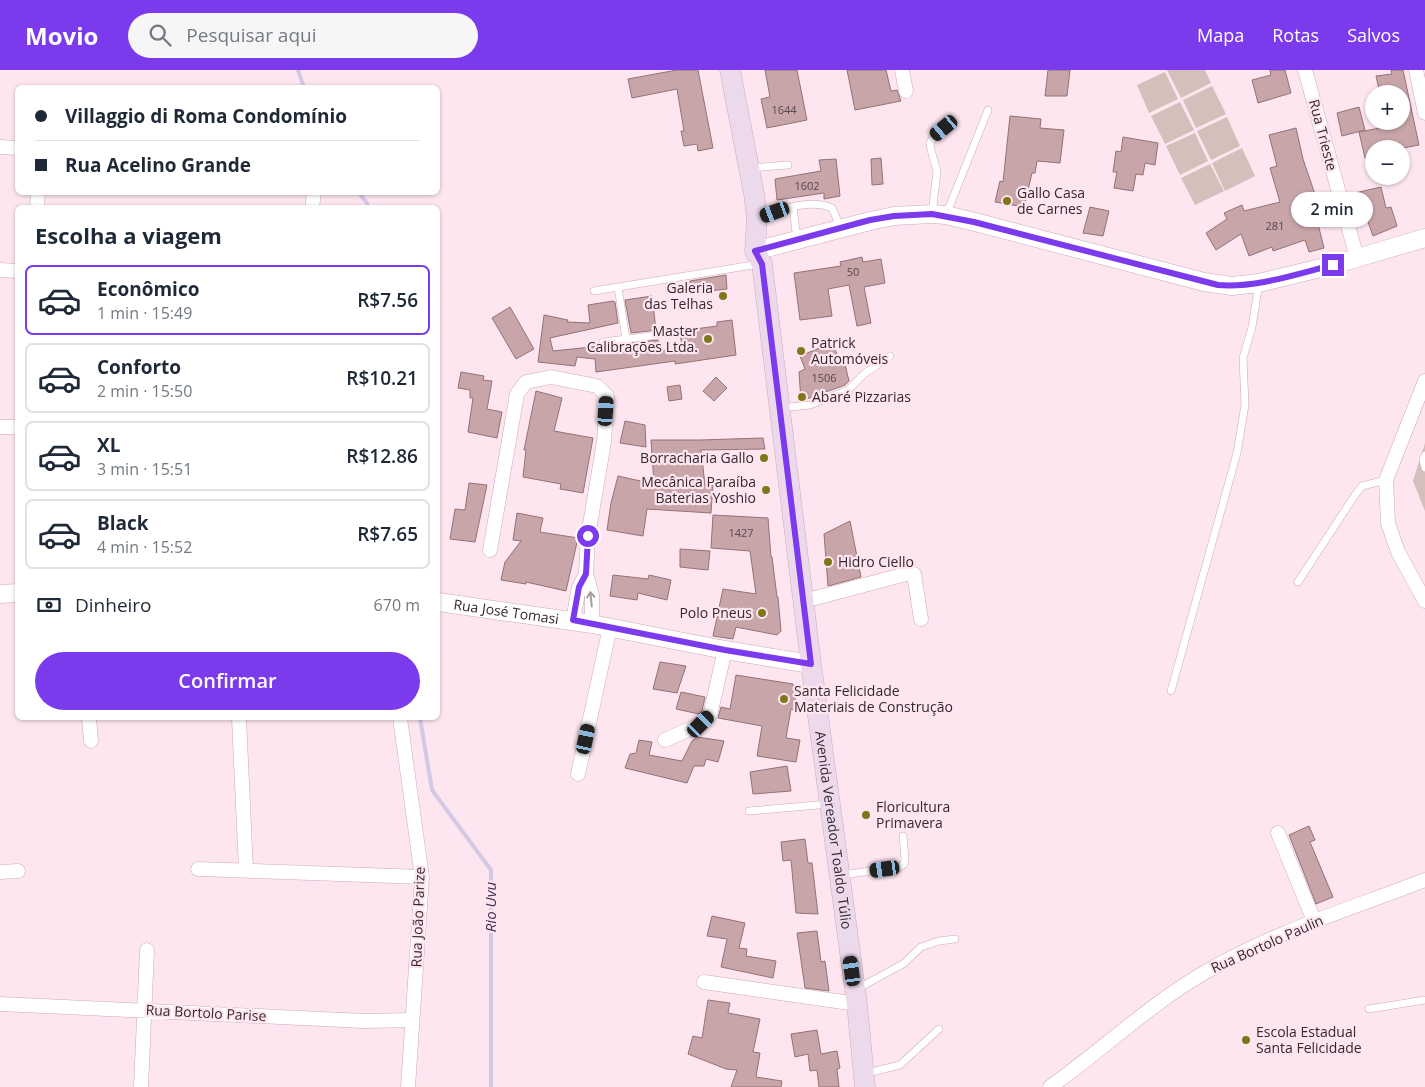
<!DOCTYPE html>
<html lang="pt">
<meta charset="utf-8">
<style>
body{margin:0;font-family:"Open Sans",sans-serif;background:#f6f6f7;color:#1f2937;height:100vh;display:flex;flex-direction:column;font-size:19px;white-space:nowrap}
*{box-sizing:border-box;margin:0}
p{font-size:16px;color:#747a83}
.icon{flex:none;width:28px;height:28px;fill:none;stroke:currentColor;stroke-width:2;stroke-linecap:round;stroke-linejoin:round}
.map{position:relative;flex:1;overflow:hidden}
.details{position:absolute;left:15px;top:135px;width:425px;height:515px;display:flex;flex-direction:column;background:#fff;border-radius:8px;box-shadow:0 1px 4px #0004}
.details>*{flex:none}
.banner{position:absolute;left:15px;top:15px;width:425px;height:110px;border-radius:8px;box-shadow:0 1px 4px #0004;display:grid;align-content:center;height:110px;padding:0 20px;background:#fff}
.fabs{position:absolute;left:1365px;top:15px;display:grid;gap:10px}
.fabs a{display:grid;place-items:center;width:45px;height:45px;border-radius:50%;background:#fff;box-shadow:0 1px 4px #0004;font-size:25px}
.end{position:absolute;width:22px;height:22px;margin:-11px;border:6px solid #7c3aed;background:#fff;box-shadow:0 0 0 2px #fff}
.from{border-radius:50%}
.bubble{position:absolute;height:35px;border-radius:18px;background:#fff;box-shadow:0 1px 4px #0004;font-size:16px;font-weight:600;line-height:35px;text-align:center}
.car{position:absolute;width:15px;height:30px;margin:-15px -8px;border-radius:6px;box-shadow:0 0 4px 1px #0007;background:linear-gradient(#222 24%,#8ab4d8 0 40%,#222 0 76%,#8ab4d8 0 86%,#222 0)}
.banner b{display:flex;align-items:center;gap:18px;height:48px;font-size:19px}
.banner b+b{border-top:1px solid #e0e1e3}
.banner i{width:12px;height:12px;background:#1f2937}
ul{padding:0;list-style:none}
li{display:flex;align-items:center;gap:15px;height:70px;margin:0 10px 8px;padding:0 10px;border:2px solid #e0e1e3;border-radius:8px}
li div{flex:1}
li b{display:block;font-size:19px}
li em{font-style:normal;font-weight:600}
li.on{border-color:#7c3aed}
li>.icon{width:45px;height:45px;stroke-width:1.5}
h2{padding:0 20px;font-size:22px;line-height:60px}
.pay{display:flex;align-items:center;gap:12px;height:55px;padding:0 20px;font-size:19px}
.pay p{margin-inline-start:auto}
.button{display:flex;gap:10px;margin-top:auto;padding:10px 20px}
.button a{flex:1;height:58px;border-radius:30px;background:#7c3aed;color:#fff;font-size:20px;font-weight:600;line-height:58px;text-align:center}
header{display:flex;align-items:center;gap:30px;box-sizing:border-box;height:70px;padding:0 25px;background:#7c3aed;color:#fff}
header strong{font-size:24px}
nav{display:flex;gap:28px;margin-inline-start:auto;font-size:18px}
.search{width:350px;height:45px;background:#f6f6f7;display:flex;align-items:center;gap:12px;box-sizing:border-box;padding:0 18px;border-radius:28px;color:#747a83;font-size:19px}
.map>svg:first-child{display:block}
.green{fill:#d5bfba}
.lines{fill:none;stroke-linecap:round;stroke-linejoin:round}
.stream{stroke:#d4c9e5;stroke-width:4}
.building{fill:#c7a5a9;stroke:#967175}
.service-casing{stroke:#cda9ba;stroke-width:8}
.minor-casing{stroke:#cda9ba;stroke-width:15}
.tertiary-casing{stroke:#cda9ba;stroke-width:19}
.secondary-casing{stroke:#cda9ba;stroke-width:21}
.service{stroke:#fff;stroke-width:7}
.minor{stroke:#fff;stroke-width:14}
.tertiary{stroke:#fff;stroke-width:18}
.secondary{stroke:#ecdaec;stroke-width:20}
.oneway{stroke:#a59ea1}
.route{stroke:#7c3aed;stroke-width:6}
.poi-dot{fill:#7f761a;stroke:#fde6f0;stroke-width:2}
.labels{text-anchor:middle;stroke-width:4.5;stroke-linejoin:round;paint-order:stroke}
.number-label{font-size:11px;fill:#5a474e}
.street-label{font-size:14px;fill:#36282f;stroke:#fde6f0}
.poi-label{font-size:14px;fill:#36282f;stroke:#fde6f0;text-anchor:start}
.water-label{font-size:15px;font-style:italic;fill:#433259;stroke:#fde6f0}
</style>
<header>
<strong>Movio</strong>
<div class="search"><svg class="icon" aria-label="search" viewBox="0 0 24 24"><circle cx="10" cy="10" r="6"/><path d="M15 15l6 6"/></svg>Pesquisar aqui</div>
<nav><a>Mapa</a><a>Rotas</a><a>Salvos</a></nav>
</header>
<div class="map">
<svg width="1425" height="1017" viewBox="0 0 1425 1017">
<rect width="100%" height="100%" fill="#fde6f0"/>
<!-- green -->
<path class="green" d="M1167 0H1205L1211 13 1181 28Z
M1165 2 1178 29 1149 43 1137 15Z
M1212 16 1226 44 1196 58 1183 30Z
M1180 32 1194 60 1165 74 1151 46Z
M1227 47 1240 76 1211 90 1197 61Z
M1195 63 1208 91 1180 105 1166 76Z
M1242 78 1255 106 1225 121 1212 93Z
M1210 94 1224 121 1195 135 1181 108Z
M1425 373V441L1413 411Z"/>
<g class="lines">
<!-- stream -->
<path class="stream" d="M298 0 304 18
M358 122 367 133 368 138
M420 648 432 720 491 800V1017"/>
</g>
<!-- building -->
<path class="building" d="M677 0H698L713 78 698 81 697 74 684 76 681 61H684L677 19 632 28 628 9Z
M765 0H797L807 50 767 58 761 29 770 27Z
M847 0H886L891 21 897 20 901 31 855 40Z
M1048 0H1070L1067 26H1045Z
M1270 0H1285L1291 23 1258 33 1252 10 1271 5Z
M1391 0H1403L1419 75 1398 79H1374V86L1365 88 1359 62 1385 57 1384 51H1401V24H1380L1376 6 1392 4Z
M1359 37 1365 60 1342 66 1337 43Z
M1010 46 1041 49 1040 58 1064 60 1060 93 1037 91 1035 103H1032L1024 137 995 132 1000 111 1003 112Z
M1296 58 1303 89 1323 148 1317 150 1324 178 1309 182 1305 170 1273 181 1272 177 1249 186 1241 164 1216 180 1206 163 1227 149 1224 143 1242 135 1244 141 1280 132 1270 98 1277 96 1269 65Z
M1123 67 1158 73 1155 95 1145 93 1143 105 1136 104 1133 121 1114 118 1117 102H1113L1116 81 1121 82Z
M881 88 883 114 872 115 871 89Z
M836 89 840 126 824 129V123L777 130 775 109 821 101 819 90Z
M1381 117 1386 138 1391 137 1397 156 1373 166 1363 138H1360L1355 123Z
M1090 137 1109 141 1103 166 1083 163Z
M862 187 863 192 881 189 885 213 864 217 871 253 857 256 849 215 828 219 832 246 800 250 794 203 841 196 840 192Z
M726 205 727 219 692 223 690 211Z
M652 226 656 260 631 263 625 230Z
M613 231 615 232 618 253 550 268 553 281 658 270 659 281 682 278 680 261 717 256V252L732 250 736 285 675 294V291L596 302 595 289 577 287 575 296 538 292 544 245 568 250 567 252 590 253 588 235Z
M510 237 534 279 516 289 492 248Z
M832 273 839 288 843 286 849 311 845 315 801 331 799 302 805 299 800 286Z
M461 302 484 306 483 310 492 311 487 339 502 342 497 368 468 362 473 328H470V320L458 318Z
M716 307 727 318 714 331 703 321Z
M680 315 682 329 669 331 667 317Z
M536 321 562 328 554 361 593 368 583 423 560 419 561 414 523 407 526 380H524Z
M625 351 645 355 646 377 620 373Z
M763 368 765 379 701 380 705 415H713L711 443 647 439 643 466 607 460 611 433 618 406 654 414 651 370H700Z
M469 413 487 415 475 472 450 469 455 439 465 440Z
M517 443 543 448 540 462 578 468 566 521 526 512V514L501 510 505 492 521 471 513 470Z
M713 445 768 448 771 487H772L777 527H778L781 561 777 565 736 557 733 569 713 566 723 519 756 524 750 481 711 478Z
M850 451 861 507 828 516 824 464Z
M680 479 710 481 708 500 680 497Z
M613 505 648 509 649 505 671 510 667 530 638 523 637 530 610 526Z
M660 592 686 596 677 623 653 619Z
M736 605 793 614 797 640 791 639 786 668 800 670 796 692 757 686 762 656 718 648 721 637 730 639Z
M681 622 705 627 702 641 699 644 676 639Z
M697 667 724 671 718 692 706 689 704 696H694L687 713 625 698 630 684 636 683 639 670 652 672 649 685 682 691 692 671Z
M787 696 791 721 753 724 750 702Z
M1309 756 1315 770 1310 772 1333 827 1316 834 1289 765Z
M805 769 808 793H812L818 844 796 843 791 790 783 791 781 772Z
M712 846 745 853 739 878 747 879 746 886 776 891 773 908 721 897 727 869 707 866Z
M817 861 821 892 825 891 829 921 805 918 797 863Z
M708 930 730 933 728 943 760 949 753 982 760 983 756 1007 782 1011 781 1017H731L737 1000 726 999 688 984 693 966 702 968Z
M817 960 821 984 837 981 840 998 837 999 839 1017H819L817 1000 810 1001 808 984 795 987 791 964Z"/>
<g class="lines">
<!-- service casing -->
<g class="service-casing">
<path id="service" d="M750 98 788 95
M793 137 797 170
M932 144 937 101 931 80 930 73 934 67 944 58
M946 145 988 40
M759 147C780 140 810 128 832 138L841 158
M618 217 626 269
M594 221 759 194
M603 272 658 265
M781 338 810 335 848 320 864 304 890 286
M1425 385 1423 390 1425 398
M1298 512 1355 425 1362 416 1386 410
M1171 621 1237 383 1245 335 1243 288 1252 257 1259 213
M749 741 829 734
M842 805 900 797 904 794 905 789 903 766
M857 919 903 894 921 877 939 871 955 869
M1369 939 1425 930
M867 1003 900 995 939 959"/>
</g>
<!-- minor casing -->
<g class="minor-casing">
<path id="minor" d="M902 0 906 21
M1305 0 1357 188
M1416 0 1425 43
M0 77 18 78
M37 138 38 122
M312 138 314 122
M0 200 18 201
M1425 311 1386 410 1388 453 1398 482 1425 531
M0 357H18
M490 480 517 324 526 312 551 307 597 316 607 326 604 372 588 466 586 504 592 525V554
M804 531 906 504H914L921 549
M573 550 579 517 586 504
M89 648 91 671
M239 648 246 800
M400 648 422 807 408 1017
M665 670 701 654 710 645 725 580
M578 704 610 557
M1278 763 1314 851
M198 799 422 807
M0 802 18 801
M704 912 857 934
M0 934 364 951 412 950
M141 1017 147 880
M1050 1017C1101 981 1149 935 1202 904 1271 863 1350 839 1425 810"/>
</g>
<!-- tertiary casing -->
<g class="tertiary-casing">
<g id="tertiary">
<path d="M755 181 870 151 894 146 932 144 946 145 975 152 1204 212 1232 216 1259 213 1333 195 1425 168"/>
<path d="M0 524 18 523"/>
<path id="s1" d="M438 532 592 554 725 580 811 594"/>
</g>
</g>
<!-- secondary casing -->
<g class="secondary-casing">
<g id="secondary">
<path id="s2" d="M730 0 754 124 757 148 755 181 762 194 811 594 857 934 865 1017"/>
</g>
</g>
<!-- service -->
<use href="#service" class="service"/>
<!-- minor -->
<use href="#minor" class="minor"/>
<!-- tertiary -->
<use href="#tertiary" class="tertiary"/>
<!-- secondary -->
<use href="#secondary" class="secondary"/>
</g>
<!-- one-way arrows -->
<defs><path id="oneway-shaft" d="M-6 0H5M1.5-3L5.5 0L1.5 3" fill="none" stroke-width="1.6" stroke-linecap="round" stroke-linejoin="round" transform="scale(1.25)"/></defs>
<use class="oneway" href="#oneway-shaft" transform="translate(591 529) rotate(-96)"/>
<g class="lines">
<!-- route -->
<path class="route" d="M588 466 586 504 579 517 573 550 725 580 811 594 762 194 755 181 870 150 894 146 932 144 974 152 1218 215C1257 218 1296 204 1333 195"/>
</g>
<!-- markers -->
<g class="poi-dot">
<circle cx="1007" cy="131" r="5"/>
<circle cx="723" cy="226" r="5"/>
<circle cx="708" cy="269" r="5"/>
<circle cx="801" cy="281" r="5"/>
<circle cx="802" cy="327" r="5"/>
<circle cx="764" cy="388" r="5"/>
<circle cx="766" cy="420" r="5"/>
<circle cx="828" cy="492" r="5"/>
<circle cx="762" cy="543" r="5"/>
<circle cx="784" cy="629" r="5"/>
<circle cx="866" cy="745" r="5"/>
<circle cx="1246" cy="970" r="5"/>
</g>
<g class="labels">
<!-- number labels -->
<g class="number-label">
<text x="784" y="44">1644</text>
<text x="807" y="120">1602</text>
<text x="1275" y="160">281</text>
<text x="853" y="206">50</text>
<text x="824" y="312">1506</text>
<text x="741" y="467">1427</text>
</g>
<!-- street labels -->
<g class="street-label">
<text transform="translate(1323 65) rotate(75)" y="5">Rua Trieste</text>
<text dy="5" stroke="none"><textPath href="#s1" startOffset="69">Rua José Tomasi</textPath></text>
<text dy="5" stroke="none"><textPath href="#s2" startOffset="769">Avenida Vereador Toaldo Túlio</textPath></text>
<text transform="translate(418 847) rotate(-88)" y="5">Rua João Parize</text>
<text transform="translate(1267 874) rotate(-24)" y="5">Rua Bortolo Paulin</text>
<text transform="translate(206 943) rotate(3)" y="5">Rua Bortolo Parise</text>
</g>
<!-- poi labels -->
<g class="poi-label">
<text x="1017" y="128">Gallo Casa<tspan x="1017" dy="16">de Carnes</tspan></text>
<text x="713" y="223" text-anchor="end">Galeria<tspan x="713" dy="16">das Telhas</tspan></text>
<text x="698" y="266" text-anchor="end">Master<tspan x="698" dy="16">Calibrações Ltda.</tspan></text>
<text x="811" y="278">Patrick<tspan x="811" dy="16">Automóveis</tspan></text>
<text x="812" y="332">Abaré Pizzarias</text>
<text x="754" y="393" text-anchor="end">Borracharia Gallo</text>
<text x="756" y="417" text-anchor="end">Mecânica Paraíba<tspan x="756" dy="16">Baterias Yoshio</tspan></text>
<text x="838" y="497">Hidro Ciello</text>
<text x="752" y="548" text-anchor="end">Polo Pneus</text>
<text x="794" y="626">Santa Felicidade<tspan x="794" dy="16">Materiais de Construção</tspan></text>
<text x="876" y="742">Floricultura<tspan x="876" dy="16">Primavera</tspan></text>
<text x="1256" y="967">Escola Estadual<tspan x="1256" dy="16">Santa Felicidade</tspan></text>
</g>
<!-- water labels -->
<g class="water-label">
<text transform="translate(491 837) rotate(-90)" y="5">Rio Uvu</text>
</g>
</g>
</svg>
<div class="fabs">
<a>+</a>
<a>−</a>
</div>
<i class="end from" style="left:588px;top:466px"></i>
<i class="end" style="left:1333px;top:195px"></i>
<div class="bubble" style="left:1291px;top:122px;width:82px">2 min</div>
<i class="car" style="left:944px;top:58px;rotate:230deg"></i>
<i class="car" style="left:775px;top:142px;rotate:250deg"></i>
<i class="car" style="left:606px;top:341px;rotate:4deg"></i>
<i class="car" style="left:701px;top:654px;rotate:45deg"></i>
<i class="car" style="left:586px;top:669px;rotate:12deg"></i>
<i class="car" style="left:885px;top:799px;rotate:262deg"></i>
<i class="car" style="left:852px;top:901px;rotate:352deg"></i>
<div class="banner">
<b><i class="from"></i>Villaggio di Roma Condomínio</b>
<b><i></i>Rua Acelino Grande</b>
</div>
<section class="details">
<h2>Escolha a viagem</h2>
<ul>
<li class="on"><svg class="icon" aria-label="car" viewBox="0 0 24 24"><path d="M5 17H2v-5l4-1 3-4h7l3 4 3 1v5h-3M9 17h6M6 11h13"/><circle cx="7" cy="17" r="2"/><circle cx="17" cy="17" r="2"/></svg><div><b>Econômico</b><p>1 min · 15:49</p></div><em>R$7.56</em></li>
<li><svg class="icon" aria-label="car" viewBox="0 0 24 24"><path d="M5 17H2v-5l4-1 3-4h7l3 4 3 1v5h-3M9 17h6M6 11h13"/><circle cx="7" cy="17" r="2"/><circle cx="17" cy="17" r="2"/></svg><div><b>Conforto</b><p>2 min · 15:50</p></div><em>R$10.21</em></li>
<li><svg class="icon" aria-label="car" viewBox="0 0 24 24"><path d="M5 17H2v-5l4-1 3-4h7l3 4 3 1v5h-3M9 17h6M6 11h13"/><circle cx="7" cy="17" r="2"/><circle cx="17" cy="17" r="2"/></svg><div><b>XL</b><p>3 min · 15:51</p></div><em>R$12.86</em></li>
<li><svg class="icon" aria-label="car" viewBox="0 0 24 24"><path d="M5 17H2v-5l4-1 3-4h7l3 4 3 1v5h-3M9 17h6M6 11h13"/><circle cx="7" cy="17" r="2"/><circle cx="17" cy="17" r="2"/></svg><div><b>Black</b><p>4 min · 15:52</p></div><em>R$7.65</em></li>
</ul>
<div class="pay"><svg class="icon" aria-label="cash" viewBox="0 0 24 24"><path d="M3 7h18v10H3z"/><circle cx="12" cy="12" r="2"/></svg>Dinheiro<p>670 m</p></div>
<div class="button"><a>Confirmar</a></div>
</section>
</div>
